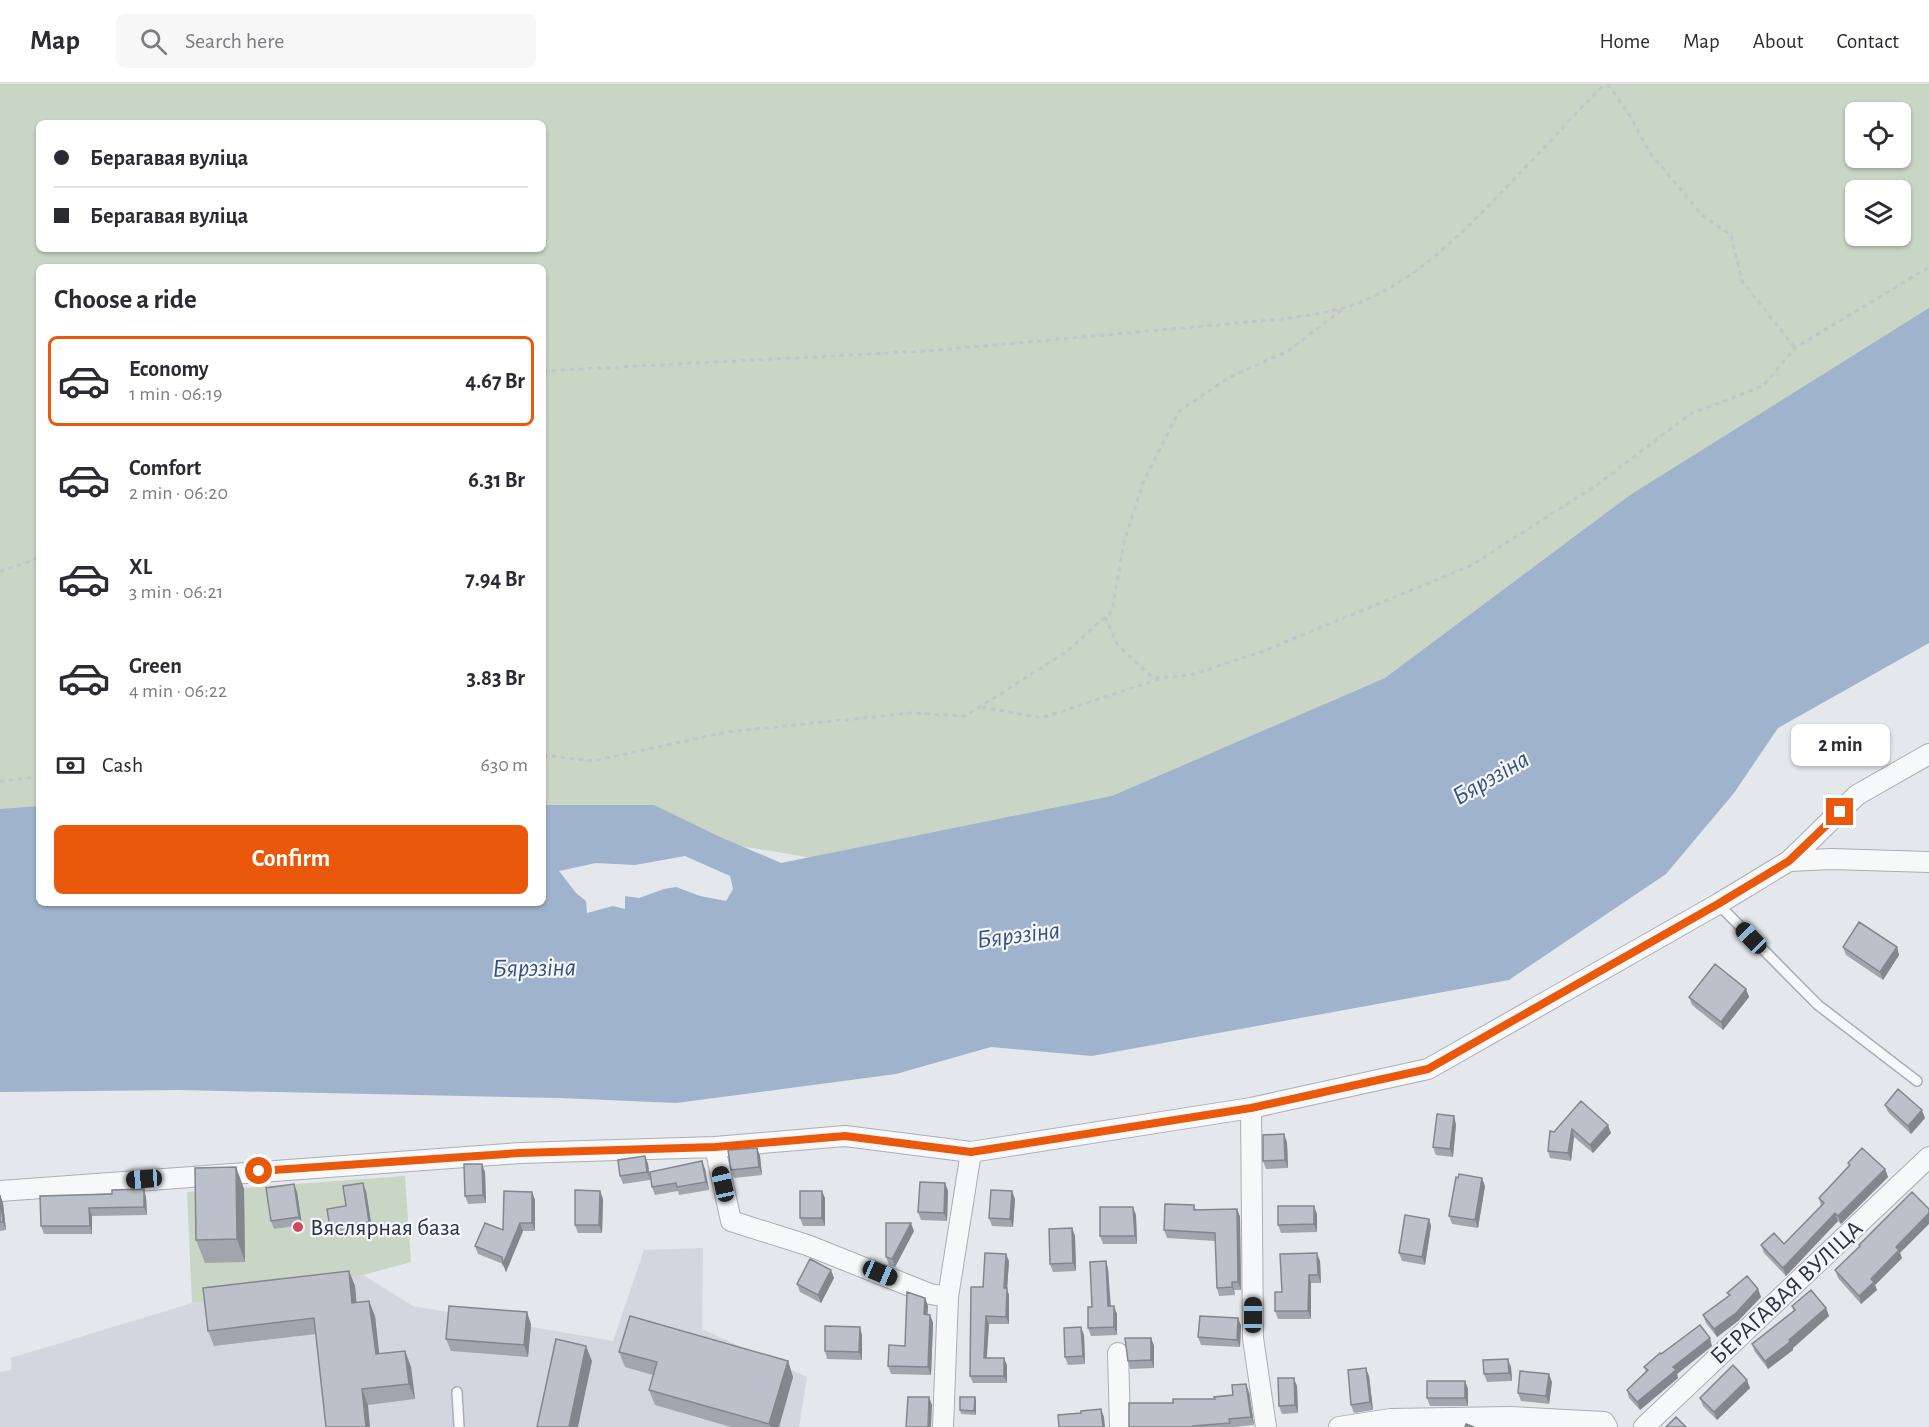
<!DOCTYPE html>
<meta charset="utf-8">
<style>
body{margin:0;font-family:"Alegreya Sans",sans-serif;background:#f7f7f7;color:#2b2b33;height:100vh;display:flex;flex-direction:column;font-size:22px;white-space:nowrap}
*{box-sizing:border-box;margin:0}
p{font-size:20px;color:#7c7c81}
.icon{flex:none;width:33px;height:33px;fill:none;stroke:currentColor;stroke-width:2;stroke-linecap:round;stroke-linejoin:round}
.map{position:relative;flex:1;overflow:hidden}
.sheet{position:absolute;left:36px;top:180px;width:510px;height:642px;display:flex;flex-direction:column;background:#fff;border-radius:9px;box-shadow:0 2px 4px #0004}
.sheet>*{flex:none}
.hud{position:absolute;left:36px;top:36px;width:510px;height:132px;border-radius:9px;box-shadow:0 2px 4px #0004;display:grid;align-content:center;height:132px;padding:0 18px;background:#fff}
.fabs{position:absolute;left:1845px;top:18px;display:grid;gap:12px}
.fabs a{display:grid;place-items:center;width:66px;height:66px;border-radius:9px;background:#fff;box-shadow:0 2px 4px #0004;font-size:30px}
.end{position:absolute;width:27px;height:27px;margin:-14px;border:8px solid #ea580c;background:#fff;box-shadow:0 0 0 3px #fff}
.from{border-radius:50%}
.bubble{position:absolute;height:42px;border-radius:9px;background:#fff;box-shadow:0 2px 4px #0004;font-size:20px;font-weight:700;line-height:42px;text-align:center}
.car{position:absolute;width:18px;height:36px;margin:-18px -9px;border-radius:8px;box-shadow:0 0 4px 2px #0007;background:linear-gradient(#222 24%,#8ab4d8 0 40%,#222 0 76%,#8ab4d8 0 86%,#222 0)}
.hud b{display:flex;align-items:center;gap:21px;height:57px;font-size:22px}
.hud b+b{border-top:2px solid #e1e1e2}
.hud i{width:15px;height:15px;background:#2b2b33}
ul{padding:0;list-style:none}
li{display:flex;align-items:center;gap:18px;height:90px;margin:0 12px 9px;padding:0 6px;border:3px solid transparent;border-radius:9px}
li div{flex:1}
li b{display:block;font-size:22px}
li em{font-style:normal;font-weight:700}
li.selected{border-color:#ea580c}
li>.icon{width:54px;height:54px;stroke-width:1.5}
h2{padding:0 18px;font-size:27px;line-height:72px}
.pay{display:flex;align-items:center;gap:15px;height:66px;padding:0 18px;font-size:22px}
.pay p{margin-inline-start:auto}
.button{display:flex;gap:12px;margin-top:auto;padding:12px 18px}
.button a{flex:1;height:69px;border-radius:9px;background:#ea580c;color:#fff;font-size:24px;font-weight:700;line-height:69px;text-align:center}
header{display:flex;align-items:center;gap:36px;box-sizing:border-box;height:84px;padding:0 30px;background:#fff;border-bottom:2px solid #e1e1e2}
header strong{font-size:28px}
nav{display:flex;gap:33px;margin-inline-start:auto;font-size:21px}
.search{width:420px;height:54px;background:#f7f7f7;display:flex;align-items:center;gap:15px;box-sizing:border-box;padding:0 21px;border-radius:9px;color:#7c7c81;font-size:22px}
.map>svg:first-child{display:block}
.built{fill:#d2d6de}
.green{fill:#c9d6c5;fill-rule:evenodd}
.water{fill:#9fb4cc;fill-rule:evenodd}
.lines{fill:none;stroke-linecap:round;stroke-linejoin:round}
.lane-casing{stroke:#a9aeb7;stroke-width:12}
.street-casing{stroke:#a9aeb7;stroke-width:22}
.path{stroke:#c2c5cb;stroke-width:3;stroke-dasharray:4.5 4.5;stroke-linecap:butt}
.lane{stroke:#f7f8fa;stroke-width:9}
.street{stroke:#f7f8fa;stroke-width:20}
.wall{fill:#a1a5ae}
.shaded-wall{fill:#83868d}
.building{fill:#bbc0ca;stroke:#83868d;stroke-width:1.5}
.route{stroke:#ea580c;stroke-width:8}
.poi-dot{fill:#d1495b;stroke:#f4f6f9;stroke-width:2}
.labels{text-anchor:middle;stroke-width:4.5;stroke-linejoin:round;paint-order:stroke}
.poi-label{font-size:24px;fill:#2b3445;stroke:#f4f6f9;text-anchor:start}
.street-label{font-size:24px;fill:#2b3445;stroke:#f4f6f9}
.water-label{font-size:26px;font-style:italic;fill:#34527a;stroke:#f4f6f9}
</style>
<header>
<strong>Map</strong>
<div class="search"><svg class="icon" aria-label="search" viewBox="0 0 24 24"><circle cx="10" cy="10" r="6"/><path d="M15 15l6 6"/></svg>Search here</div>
<nav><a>Home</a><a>Map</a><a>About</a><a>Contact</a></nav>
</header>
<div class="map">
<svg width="1929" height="1343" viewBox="0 0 1929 1343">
<rect width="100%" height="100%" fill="#e4e7ec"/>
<!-- built -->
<path class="built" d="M703 1164 702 1245 807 1293 799 1343H0V1288L11 1286V1274L192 1219 363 1191 413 1222 613 1257 644 1166Z"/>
<!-- green -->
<path class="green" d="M0 0H1929V239L1386 608 1108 726 812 774 593 737H543V183H39V733L0 736ZM1856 28H1900V74H1856ZM39 39H543V165H39ZM1856 106H1900V152H1856Z
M405 1092 411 1178 363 1191 192 1219 187 1108Z"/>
<!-- water -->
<path class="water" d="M1929 224V559L1778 644 1734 709 1666 790 1509 896 1092 972 991 963 896 990 676 1019 560 1014 178 1006 0 1008V725L39 722V819H543V721H654L718 752 781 779 1112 712 1385 594 1630 411ZM685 772 730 792 733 805 726 817 700 812 676 803 664 805 639 814 625 812V825L613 822 587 829 586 817 576 809 559 787 596 779 635 781Z"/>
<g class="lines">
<!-- lane casing -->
<g class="lane-casing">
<path id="lane" d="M1718 820 1818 921 1917 997
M457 1308 459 1343"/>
</g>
<!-- street casing -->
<g class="street-casing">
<path id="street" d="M1789 777 1831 775 1929 778
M1251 1024 1253 1254 1266 1343
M715 1063 731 1137 807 1161 930 1210 948 1213
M0 1107 520 1069 715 1063 845 1052 971 1068 1251 1024 1428 985 1718 820 1789 777 1857 711 1929 670
M1118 1269 1120 1343
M943 1343 948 1213 971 1068
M1339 1343 1391 1335 1511 1333 1604 1338 1607 1343
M1644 1343 1929 1073"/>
</g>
<!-- path -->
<path class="path" d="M1608 0 1627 27 1650 69 1702 131 1731 151 1742 197 1795 264
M543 287 927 267 1282 235C1312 231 1343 227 1370 214 1420 191 1460 151 1498 112 1534 75 1568 37 1605 0
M0 488 39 474
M1105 533 1117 560 1153 594 1190 591 1261 568 1470 482 1597 401 1690 330 1763 302 1795 264 1929 183
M982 623 1041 634 1163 594
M543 671 593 677 726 648 911 629 965 632 1066 568 1112 527 1124 458 1143 399 1179 327 1230 293 1288 267 1344 224
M0 697 39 693"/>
<!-- lane -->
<use href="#lane" class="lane"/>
<!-- street -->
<use href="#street" class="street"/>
</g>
<!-- wall -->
<path class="wall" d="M1843 863H1897L1899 871 1883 896 1846 871Z
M1746 905 1749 913 1723 946 1692 921 1689 913Z
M1581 1017 1611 1049 1593 1069 1574 1053 1571 1077 1550 1074 1548 1067 1554 1048Z
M1885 1021 1925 1034 1911 1050 1888 1028Z
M1456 1040 1453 1073 1436 1071 1433 1063Z
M1287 1058 1288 1084 1266 1085 1263 1077Z
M757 1064 760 1072 762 1091 734 1094 731 1086Z
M645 1072 648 1080 650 1096 623 1100 620 1092Z
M1848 1079 1885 1085 1888 1093 1841 1140 1838 1137 1786 1192 1764 1169 1761 1161 1784 1160 1821 1122 1819 1114 1849 1081Z
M236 1083 244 1105 245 1178 205 1179 196 1156Z
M705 1085 709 1106 679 1111 678 1107 655 1111 652 1103Z
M485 1088 486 1119 468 1120 465 1112Z
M945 1099 948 1107 947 1137 921 1136 918 1128Z
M1485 1102 1478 1144 1452 1140 1449 1132Z
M366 1107 372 1145 333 1152 330 1144 346 1122Z
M600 1107 603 1115 602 1149H578L575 1141Z
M297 1108 302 1141 274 1145 271 1137Z
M532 1108 535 1116V1147H523L506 1188 503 1180 478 1170 475 1162 503 1146Z
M0 1111 3 1119 6 1146 0 1147Z
M40 1112 146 1113 147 1131 92 1132V1150H44L41 1142Z
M825 1114V1142H803L800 1134Z
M1015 1115 1013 1143 992 1142 989 1134Z
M1194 1121 1196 1126 1237 1125 1240 1133 1241 1206H1234L1235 1211 1219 1212 1217 1204 1215 1157 1167 1154 1164 1146Z
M1317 1130V1148L1281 1149 1278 1141Z
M1136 1131 1137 1160H1103L1100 1152Z
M1429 1135 1431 1142 1425 1181 1402 1177 1399 1169Z
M1072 1144 1075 1152 1076 1187 1053 1188 1050 1180Z
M914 1147 895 1183 889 1181 886 1173Z
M1859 1161 1900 1169 1902 1174 1875 1201 1877 1206 1861 1220 1838 1194 1835 1186 1860 1163Z
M1009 1177 1007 1206 1009 1211V1240H989L987 1274 1007 1281V1299H973L970 1292 983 1203Z
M1106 1177 1108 1185 1111 1222 1117 1230V1251L1091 1252 1088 1244 1092 1223Z
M1320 1177 1321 1199H1311V1235H1278L1275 1227 1282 1208Z
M349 1187 355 1202 356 1218 375 1232 379 1270 405 1267 411 1283 415 1315 368 1321 316 1250 214 1262 208 1247Z
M834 1194 821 1219 800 1208 797 1200Z
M1758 1205 1761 1213 1738 1237 1717 1253 1706 1239 1703 1231 1729 1212 1727 1209Z
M925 1214 928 1222 927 1231H930L933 1239 931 1291 891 1290 888 1282 905 1262Z
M1792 1222 1826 1224 1829 1232 1793 1264V1266L1768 1285 1755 1268 1752 1260 1794 1227Z
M1238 1234 1241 1242 1240 1263 1201 1261 1198 1253Z
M531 1240 528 1273 451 1267 446 1255Z
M862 1251V1276L827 1275 825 1267Z
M1084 1251 1085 1280 1068 1281 1065 1273Z
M1151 1254 1154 1262V1284L1130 1285 1128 1277Z
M1712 1262 1677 1290 1678 1294 1640 1326 1629 1314 1627 1306 1646 1288 1644 1283 1661 1270Z
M619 1268 788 1277 793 1293 779 1343H731L655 1321 649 1306 653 1291 625 1283Z
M1511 1283 1512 1297 1487 1298 1484 1290Z
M1369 1292 1373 1326 1354 1329 1351 1321Z
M1465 1297 1468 1305V1322H1430L1427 1314Z
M1552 1298 1549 1320 1521 1317 1518 1309Z
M1297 1302 1298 1329 1282 1330 1279 1322Z
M1750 1304 1717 1336 1703 1322 1700 1314Z
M1249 1308 1254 1341 1233 1343H1129L1173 1319 1215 1315Z
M976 1317V1331L961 1330 960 1326Z"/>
<!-- shaded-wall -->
<path class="shaded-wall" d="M1897 863 1899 871 1883 896 1880 888Z
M1746 905 1749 913 1723 946 1721 938Z
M1922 1026 1925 1034 1911 1050 1908 1042Z
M1454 1032 1456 1040 1453 1073 1450 1065Z
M1608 1041 1611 1049 1593 1069 1590 1061Z
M1572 1045 1574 1053 1571 1077 1568 1069Z
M1284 1050 1287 1058 1288 1084 1285 1076Z
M757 1064 760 1072 762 1091 759 1083Z
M645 1072 648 1080 650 1096 647 1088Z
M702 1077 705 1085 709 1106 706 1098Z
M482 1080 485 1088 486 1119 483 1111Z
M236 1083 244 1105 245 1178 237 1155Z
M1885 1085 1888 1093 1841 1140 1838 1132Z
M1482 1094 1485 1102 1478 1144 1475 1136Z
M363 1099 366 1107 372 1145 369 1138Z
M945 1099 948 1107 947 1137 944 1129Z
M294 1100 297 1108 302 1141 299 1133Z
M144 1105 146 1113 147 1131 144 1123Z
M600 1107 603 1115 602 1149 599 1141Z
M822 1107 825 1114V1142L822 1134Z
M1012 1107 1015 1115 1013 1143 1010 1135Z
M532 1108 535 1116V1147L532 1139Z
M0 1111 3 1119 6 1146 3 1138Z
M1314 1122 1317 1130V1148L1314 1140Z
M1133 1123 1136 1131 1137 1160 1135 1152Z
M89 1124 92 1132V1150L90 1142Z
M1237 1125 1240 1133 1241 1206 1238 1198Z
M1835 1129 1838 1137 1786 1192 1783 1184Z
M1929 1129V1140L1900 1169 1902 1174 1875 1201 1877 1206 1861 1220 1859 1212 1896 1163Z
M1429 1135 1431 1142 1425 1181 1422 1173Z
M520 1139 523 1147 506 1188 503 1180Z
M911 1139 914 1147 895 1183 892 1175Z
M1072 1144 1075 1152 1076 1187 1073 1179Z
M1317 1169 1320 1177 1321 1199 1318 1191Z
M1006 1170 1009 1177 1007 1206 1009 1211V1240L1006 1233 1004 1204Z
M1106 1177 1108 1185 1111 1230 1108 1222Z
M831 1186 834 1194 821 1219 818 1211Z
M349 1187 355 1202 358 1234 352 1219Z
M1309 1191 1311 1199V1235L1308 1227Z
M1232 1198 1234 1206 1235 1211 1232 1203Z
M1758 1205 1761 1213 1738 1237 1717 1253 1714 1245Z
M925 1214 928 1222 927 1238 924 1230Z
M369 1217 375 1232 381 1286 376 1270Z
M1114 1222 1117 1230V1251L1114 1243Z
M1826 1224 1829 1232 1793 1264V1266L1768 1285 1765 1277Z
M527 1228 531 1240 528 1273 524 1261Z
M930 1231 933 1239 931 1291 928 1283Z
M986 1232 989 1240 986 1281 984 1274Z
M1238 1234 1241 1242 1240 1263 1237 1256Z
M860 1243 862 1251V1276L859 1268Z
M1081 1243 1084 1251 1085 1280 1083 1272Z
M1151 1254 1154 1262V1284L1151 1276Z
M1710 1254 1712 1262 1677 1290 1678 1294 1640 1326 1637 1318 1673 1283Z
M586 1262 592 1277 578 1343H569Z
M405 1267 411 1283 415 1315 409 1300Z
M1004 1274 1007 1281V1299L1004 1292Z
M1508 1275 1511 1283 1512 1297 1509 1289Z
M788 1277 793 1293 779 1343H771L769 1340Z
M1366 1284 1369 1292 1373 1326 1370 1318Z
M1549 1290 1552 1298 1549 1320 1546 1312Z
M1294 1294 1297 1302 1298 1329 1295 1321Z
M1747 1296 1750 1304 1717 1336 1714 1328Z
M1465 1297 1468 1305V1322L1465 1314Z
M1246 1300 1249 1308 1254 1341 1251 1333Z
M362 1305 368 1321 370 1343H366Z
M929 1313 932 1321 931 1343H928Z
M975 1313 976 1317V1331L974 1327Z
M1101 1325 1104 1333 1105 1343H1103Z"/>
<!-- building -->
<path class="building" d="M1859 838 1897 863 1880 888 1843 863Z
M1715 880 1746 905 1721 938 1689 913Z
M1898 1005 1922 1026 1908 1042 1885 1021Z
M1581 1017 1608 1041 1590 1061 1572 1045 1568 1069 1548 1067 1550 1047 1554 1048Z
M1437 1030 1454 1032 1450 1065 1433 1063Z
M1284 1050 1285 1076 1263 1077V1051Z
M757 1064 759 1083 731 1086 728 1066Z
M1862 1064 1885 1085 1838 1132 1835 1129 1783 1184 1761 1161 1774 1149 1784 1160 1824 1119 1819 1114 1850 1081 1848 1079Z
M645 1072 647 1088 620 1092 618 1076Z
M702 1077 706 1098 677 1103 676 1099 652 1103 650 1088Z
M464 1080H482L483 1111 465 1112Z
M236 1083 237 1155 196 1156 195 1084Z
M1459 1090 1482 1094 1475 1136 1449 1132 1456 1093 1458 1094Z
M920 1098 945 1099 944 1129 918 1128Z
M363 1099 369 1138 330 1144 327 1125 346 1122 343 1102Z
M294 1100 299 1133 271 1137 266 1104Z
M144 1105V1123L89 1124 90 1142H41L40 1112 112 1110V1106Z
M575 1106 600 1107 599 1141H575Z
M991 1106 1012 1107 1010 1135 989 1134Z
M504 1107 532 1108V1139H520L503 1180 502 1173 475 1162 485 1139 503 1146Z
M800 1107H822V1134H800Z
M1912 1108 1929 1125V1129L1896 1163 1899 1166 1871 1195 1874 1198 1859 1212 1835 1186 1860 1162 1859 1161Z
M0 1111 3 1138H0Z
M1165 1120 1194 1121V1126L1237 1125 1238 1198H1232V1203L1217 1204 1215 1149 1164 1146Z
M1278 1122H1314V1140L1278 1141Z
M1100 1123H1133L1135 1152H1100Z
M1405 1131 1429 1135 1422 1173 1399 1169Z
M886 1139H911L892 1175 886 1173Z
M1072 1144 1073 1179 1050 1180 1049 1145Z
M985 1169 1006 1170 1004 1204H1007L1006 1233 986 1232 984 1274H1004V1292H970L971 1203H983Z
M1317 1169 1318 1191H1309L1308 1227H1275V1208H1282L1280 1170Z
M810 1175 831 1186 818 1211 797 1200Z
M1106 1177 1108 1222H1114V1243L1088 1244V1223H1092L1090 1178Z
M349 1187 352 1219 369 1217 376 1270 405 1267 409 1300 362 1305 366 1343H326L314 1234 208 1247 203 1204Z
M1747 1192 1758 1205 1736 1229 1714 1245 1703 1231 1730 1211 1727 1209Z
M1811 1206 1826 1224 1789 1256 1790 1258 1765 1277 1752 1260 1795 1226 1792 1222Z
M907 1208 925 1214 924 1230 930 1231 928 1283 888 1282 889 1261 905 1262Z
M449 1222 527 1228 524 1261 446 1255Z
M630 1232 788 1277 769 1340 649 1306 657 1278 619 1268Z
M1200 1232 1238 1234 1237 1256 1198 1253Z
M1700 1241 1710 1254 1673 1283 1676 1286 1637 1318 1627 1306 1648 1286 1644 1283 1660 1269 1661 1270Z
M825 1242 860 1243 859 1268 825 1267Z
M1081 1243 1083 1272 1065 1273 1064 1244Z
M1125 1254H1151V1276L1128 1277Z
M556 1255 586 1262 569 1343H537Z
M1508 1275 1509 1289 1484 1290 1483 1276Z
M1733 1281 1747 1296 1714 1328 1700 1314Z
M1366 1284 1370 1318 1351 1321 1348 1286Z
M1520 1287 1549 1290 1546 1312 1518 1309Z
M1278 1294H1294L1295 1321 1279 1322Z
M1427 1297H1465V1314H1427Z
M1246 1300 1251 1333 1229 1335 1230 1339 1193 1342V1343H1129V1319H1173V1315H1215L1214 1313 1233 1311 1232 1301Z
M908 1313H929L928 1343H906Z
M960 1313H975L974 1327 960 1326Z
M1101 1325 1103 1343H1059L1058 1331 1081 1329V1327Z
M1676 1333 1686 1343H1666Z
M1466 1340 1474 1343H1465Z"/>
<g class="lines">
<!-- route -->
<path class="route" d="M259 1087 520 1069 715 1063 845 1052 971 1068 1251 1024 1428 985 1718 820 1789 777 1840 728"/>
</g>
<!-- markers -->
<circle class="poi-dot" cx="298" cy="1143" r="6"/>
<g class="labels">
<!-- poi labels -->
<g class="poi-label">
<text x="310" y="1151">Вяслярная база</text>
</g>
<!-- street labels -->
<g class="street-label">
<text transform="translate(1786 1208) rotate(-43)" y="8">БЕРАГАВАЯ ВУЛІЦА</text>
</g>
<!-- water labels -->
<g class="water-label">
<text transform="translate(1490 693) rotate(-30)" y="9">Бярэзіна</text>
<text transform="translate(1018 850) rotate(-7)" y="9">Бярэзіна</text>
<text transform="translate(534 883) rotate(-1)" y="9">Бярэзіна</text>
</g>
</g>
</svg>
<div class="fabs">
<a><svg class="icon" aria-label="locate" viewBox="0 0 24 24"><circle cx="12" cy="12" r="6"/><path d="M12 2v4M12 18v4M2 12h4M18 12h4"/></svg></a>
<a><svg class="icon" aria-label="layers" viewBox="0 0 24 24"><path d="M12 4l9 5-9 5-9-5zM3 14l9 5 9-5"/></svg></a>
</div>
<i class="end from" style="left:259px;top:1087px"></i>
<i class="end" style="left:1840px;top:728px"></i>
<div class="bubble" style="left:1791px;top:640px;width:99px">2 min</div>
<i class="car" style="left:1751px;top:854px;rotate:316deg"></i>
<i class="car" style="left:144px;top:1095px;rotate:266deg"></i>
<i class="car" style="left:723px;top:1100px;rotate:347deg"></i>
<i class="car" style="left:880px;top:1189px;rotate:113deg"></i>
<i class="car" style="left:1253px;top:1231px;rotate:0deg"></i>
<div class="hud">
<b><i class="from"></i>Берагавая вуліца</b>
<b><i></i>Берагавая вуліца</b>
</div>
<section class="sheet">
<h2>Choose a ride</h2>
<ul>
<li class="selected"><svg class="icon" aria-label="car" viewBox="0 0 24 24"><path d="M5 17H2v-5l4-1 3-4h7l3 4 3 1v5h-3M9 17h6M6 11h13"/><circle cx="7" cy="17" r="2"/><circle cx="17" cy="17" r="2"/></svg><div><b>Economy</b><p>1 min · 06:19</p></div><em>4.67 Br</em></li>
<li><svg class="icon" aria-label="car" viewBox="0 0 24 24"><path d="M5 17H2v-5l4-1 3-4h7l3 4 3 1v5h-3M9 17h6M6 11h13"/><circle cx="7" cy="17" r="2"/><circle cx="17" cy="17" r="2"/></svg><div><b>Comfort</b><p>2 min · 06:20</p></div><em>6.31 Br</em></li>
<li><svg class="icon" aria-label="car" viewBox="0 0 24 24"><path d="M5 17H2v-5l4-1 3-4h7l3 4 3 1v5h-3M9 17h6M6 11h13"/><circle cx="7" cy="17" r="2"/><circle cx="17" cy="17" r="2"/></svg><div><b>XL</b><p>3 min · 06:21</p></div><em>7.94 Br</em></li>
<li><svg class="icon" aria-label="car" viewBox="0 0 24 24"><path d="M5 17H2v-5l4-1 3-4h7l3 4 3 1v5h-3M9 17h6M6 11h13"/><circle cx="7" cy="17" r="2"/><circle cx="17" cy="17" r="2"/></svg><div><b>Green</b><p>4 min · 06:22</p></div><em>3.83 Br</em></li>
</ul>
<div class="pay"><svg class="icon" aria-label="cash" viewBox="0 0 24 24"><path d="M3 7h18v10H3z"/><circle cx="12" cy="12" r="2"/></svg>Cash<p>630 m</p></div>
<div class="button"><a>Confirm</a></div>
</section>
</div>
